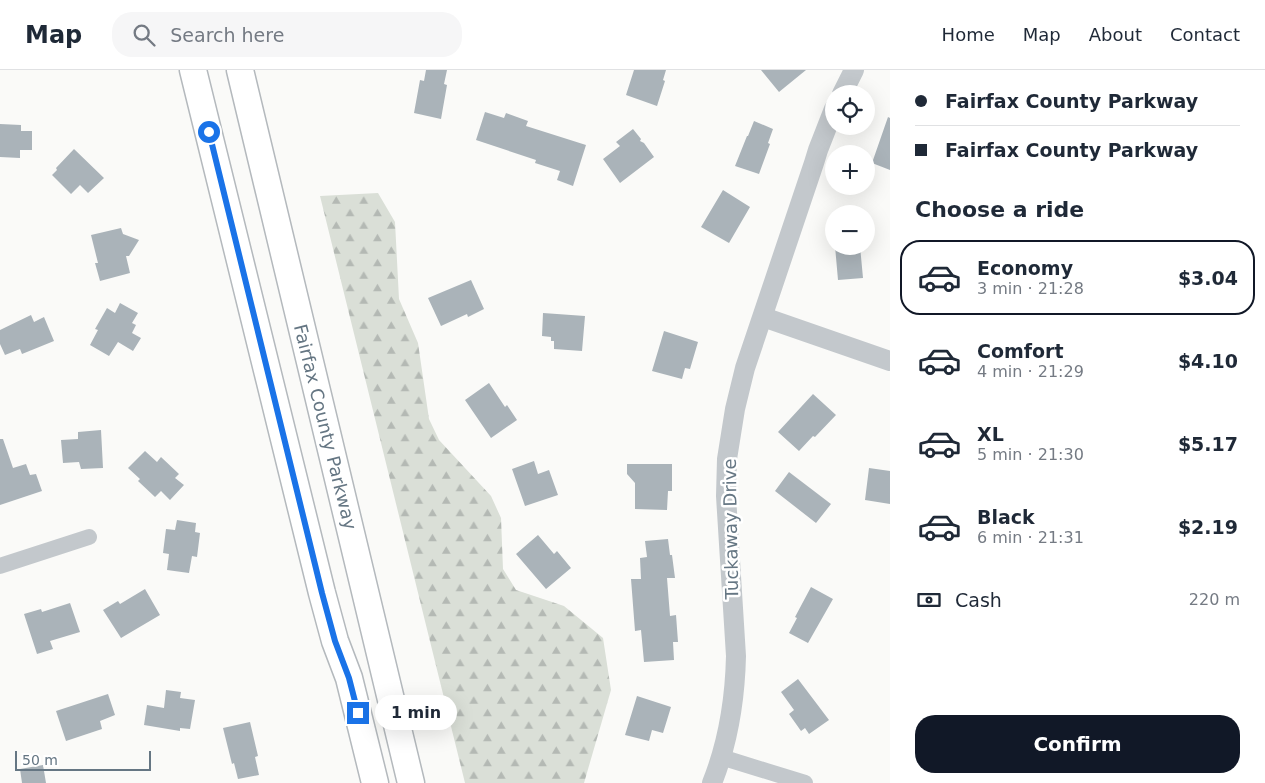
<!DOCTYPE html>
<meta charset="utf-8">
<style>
body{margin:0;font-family:"DejaVu Sans",sans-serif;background:#f6f6f7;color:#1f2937;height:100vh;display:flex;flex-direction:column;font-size:19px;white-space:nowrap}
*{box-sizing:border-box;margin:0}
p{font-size:16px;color:#747a83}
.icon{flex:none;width:28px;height:28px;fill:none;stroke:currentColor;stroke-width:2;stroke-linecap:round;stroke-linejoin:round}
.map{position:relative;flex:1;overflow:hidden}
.side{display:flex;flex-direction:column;background:#fff;width:375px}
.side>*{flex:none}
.hud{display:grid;align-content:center;height:110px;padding:0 25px;background:#fff}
.fabs{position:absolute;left:825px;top:15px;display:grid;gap:10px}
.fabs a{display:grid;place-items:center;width:50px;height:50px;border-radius:50%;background:#fff;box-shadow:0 5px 20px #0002;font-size:25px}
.scale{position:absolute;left:15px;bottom:12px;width:136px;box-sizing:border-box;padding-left:5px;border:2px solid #657683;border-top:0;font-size:14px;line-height:18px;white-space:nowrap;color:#657683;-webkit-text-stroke:4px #fff;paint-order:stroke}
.end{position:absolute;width:22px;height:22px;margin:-11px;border:6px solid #1a73e8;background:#fff;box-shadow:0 0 0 2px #fff}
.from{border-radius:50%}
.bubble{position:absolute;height:35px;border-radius:18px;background:#fff;box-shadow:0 5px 20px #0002;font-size:16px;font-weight:700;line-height:35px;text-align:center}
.hud b{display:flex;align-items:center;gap:18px;height:48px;font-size:19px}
.hud b+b{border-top:1px solid #e0e1e3}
.hud i{width:12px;height:12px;background:#1f2937}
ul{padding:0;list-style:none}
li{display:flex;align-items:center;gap:15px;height:75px;margin:0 10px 8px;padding:0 15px;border:2px solid transparent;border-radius:20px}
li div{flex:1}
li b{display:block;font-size:19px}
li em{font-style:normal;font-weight:700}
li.active{border-color:#111827}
li>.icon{width:45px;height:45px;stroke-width:1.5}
h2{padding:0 25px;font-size:22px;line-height:60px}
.pay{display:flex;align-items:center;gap:12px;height:55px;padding:0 25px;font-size:19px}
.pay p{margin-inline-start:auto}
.primary-button{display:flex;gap:10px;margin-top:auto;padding:10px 25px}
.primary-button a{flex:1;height:58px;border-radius:20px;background:#111827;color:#fff;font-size:20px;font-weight:700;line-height:58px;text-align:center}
header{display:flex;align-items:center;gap:30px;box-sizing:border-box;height:70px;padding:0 25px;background:#fff;border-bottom:1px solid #e0e1e3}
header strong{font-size:24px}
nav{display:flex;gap:28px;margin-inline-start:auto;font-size:18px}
.search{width:350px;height:45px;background:#f6f6f7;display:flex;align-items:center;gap:12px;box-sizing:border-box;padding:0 18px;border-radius:20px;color:#747a83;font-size:19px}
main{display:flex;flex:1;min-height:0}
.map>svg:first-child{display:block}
.forest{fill:url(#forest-firs)}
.building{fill:#aab3b9}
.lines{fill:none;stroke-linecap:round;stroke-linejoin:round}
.trunk-casing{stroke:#b4b9bd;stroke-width:29}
.minor{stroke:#c3c8cc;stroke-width:16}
.tertiary{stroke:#c3c8cc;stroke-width:20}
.trunk{stroke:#fff;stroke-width:26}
.route{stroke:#1a73e8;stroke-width:6}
.labels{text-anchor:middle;stroke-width:5;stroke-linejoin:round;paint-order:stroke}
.street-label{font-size:18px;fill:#657683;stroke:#fff}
</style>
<header>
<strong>Map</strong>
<div class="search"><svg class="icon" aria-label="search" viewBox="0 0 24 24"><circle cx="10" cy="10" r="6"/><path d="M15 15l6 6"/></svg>Search here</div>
<nav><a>Home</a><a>Map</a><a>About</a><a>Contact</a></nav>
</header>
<main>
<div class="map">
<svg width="890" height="713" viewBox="0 0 890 713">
<defs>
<pattern id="forest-firs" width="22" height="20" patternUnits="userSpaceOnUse" patternTransform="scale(1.25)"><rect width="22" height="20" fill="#dadfd7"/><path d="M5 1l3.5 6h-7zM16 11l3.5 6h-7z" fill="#b4b9b4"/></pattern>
</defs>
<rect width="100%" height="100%" fill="#fafaf8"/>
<!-- forest -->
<path class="forest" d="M378 123 395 152 399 229 418 273 429 349 439 370 491 426 501 448 503 499 516 520 564 536 603 568 611 620 584 713H465L320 126Z"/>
<!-- building -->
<path class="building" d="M426 0H447L444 14 447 15 441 49 414 43 420 10 424 11Z
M634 0H666L663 10 665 11 657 36 626 25Z
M761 0H806L779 22Z
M485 42 504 48 506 43 528 51 526 56 586 75 573 116 557 110 560 101 535 93 536 90 476 70Z
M888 47 890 48V100L872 93Z
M754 51 773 59 768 73 770 74 759 104 735 96 747 66H748Z
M0 54 21 55V61H32V80H20V88L0 87Z
M633 59 641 69 640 71 644 73 654 87 620 113 603 89 620 76 616 72Z
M74 79 104 108 88 123 80 115 71 124 52 105 57 100 56 98Z
M723 120 750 137 729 173 701 157Z
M121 158 123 164 139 170 129 186H126L130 203 100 211 95 193H98L91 165Z
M835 176H860L863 208 838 210Z
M471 210 484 239 468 247 467 244 441 256 428 228Z
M120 233 138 243 132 253 136 255 132 263 141 268 133 281 118 272 109 286 90 275 98 260 95 259 107 238 115 243Z
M543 243 585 246 582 281 554 279V271H551V267L542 266Z
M31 245 34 252 44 247 54 271 22 284 20 279 5 285 0 274V260Z
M664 261 698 272 690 299 685 298 682 309 652 301Z
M489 313 505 337 507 335 517 350 491 368 465 330Z
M813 324 836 345 815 367 813 366 799 381 778 362Z
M101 360 103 398 81 399 79 392 63 393 61 370 78 369V362Z
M0 369H3L13 398 26 394 30 405 36 404 42 421 0 435Z
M145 381 157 392 161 387 179 404 175 408 184 415 170 430 161 421 155 427 138 411 140 409 128 398Z
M534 391 538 404 549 400 558 425 525 436 512 399Z
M627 394H672V421H668L667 440 635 439V413L627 404Z
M869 398 890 401V434L865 430Z
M789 402 831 434 816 453 775 421Z
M177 450 196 453 195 462 200 463 197 487 192 486 189 503 167 500 169 484 163 483 166 459 175 460Z
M538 465 554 484 557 481 571 498 546 519 516 484Z
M668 469 670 485H672L675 508H667L670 546 676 545 678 572H673L674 590 644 592 641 560 635 561 631 509H641L640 488 647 487 645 471Z
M811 517 833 529 808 573 789 563 797 548 795 547Z
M145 519 160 545 121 568 103 540 118 531 120 534Z
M70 533 80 562 50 571 53 579 37 584 24 544 41 539 42 542Z
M798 609 829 650 809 664 805 658 801 661 789 644 794 640 781 622Z
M166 620 181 622 180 628 195 630 190 659 180 658V661L144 655 147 635 164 638Z
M108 624 115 645 100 651 102 659 66 671 56 641Z
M637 626 671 637 663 663 652 660 649 671 625 665Z
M250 652 258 686 255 687 259 705 238 709 234 693 232 694 223 658Z
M43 695 46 713H22L20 699Z"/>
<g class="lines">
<!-- trunk casing -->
<g class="trunk-casing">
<path id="trunk" d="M193 0 322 523 335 571 349 608 375 713
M240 0 411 713"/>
</g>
<!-- minor -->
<path class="minor" d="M0 496 89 467
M721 687 805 713"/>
<!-- tertiary -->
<path class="tertiary" d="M842 24 854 0
M763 247 890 291
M712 713C728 673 735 629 736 586L726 426 727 389 735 339 745 298 814 93 818 80 834 39"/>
<!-- trunk -->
<use href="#trunk" class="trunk"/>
</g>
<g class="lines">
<!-- route -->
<path class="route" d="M209 62 322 523 335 571 349 608 358 643"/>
</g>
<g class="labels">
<!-- street labels -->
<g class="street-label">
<text transform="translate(325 357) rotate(76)" y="6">Fairfax County Parkway</text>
<text transform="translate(731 459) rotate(-91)" y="6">Tuckaway Drive</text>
</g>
</g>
</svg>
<div class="fabs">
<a><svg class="icon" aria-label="locate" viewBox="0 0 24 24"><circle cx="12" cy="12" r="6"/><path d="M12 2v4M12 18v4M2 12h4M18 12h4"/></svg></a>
<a>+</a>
<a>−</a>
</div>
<div class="scale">50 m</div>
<i class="end from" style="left:209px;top:62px"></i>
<i class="end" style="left:358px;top:643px"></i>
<div class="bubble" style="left:375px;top:625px;width:82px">1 min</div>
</div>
<section class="side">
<div class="hud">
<b><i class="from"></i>Fairfax County Parkway</b>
<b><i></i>Fairfax County Parkway</b>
</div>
<h2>Choose a ride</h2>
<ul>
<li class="active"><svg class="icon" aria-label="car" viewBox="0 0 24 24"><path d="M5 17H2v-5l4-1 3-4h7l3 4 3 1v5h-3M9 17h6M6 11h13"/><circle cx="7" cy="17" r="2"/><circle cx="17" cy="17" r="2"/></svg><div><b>Economy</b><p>3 min · 21:28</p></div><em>$3.04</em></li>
<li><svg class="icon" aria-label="car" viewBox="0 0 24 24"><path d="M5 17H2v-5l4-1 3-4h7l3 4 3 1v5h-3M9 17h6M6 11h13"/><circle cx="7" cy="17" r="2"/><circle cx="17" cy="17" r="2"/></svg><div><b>Comfort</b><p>4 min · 21:29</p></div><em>$4.10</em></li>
<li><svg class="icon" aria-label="car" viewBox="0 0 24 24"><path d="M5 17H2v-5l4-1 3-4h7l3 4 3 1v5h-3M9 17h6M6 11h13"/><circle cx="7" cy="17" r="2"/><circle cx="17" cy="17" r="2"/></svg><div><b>XL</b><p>5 min · 21:30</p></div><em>$5.17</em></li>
<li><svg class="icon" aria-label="car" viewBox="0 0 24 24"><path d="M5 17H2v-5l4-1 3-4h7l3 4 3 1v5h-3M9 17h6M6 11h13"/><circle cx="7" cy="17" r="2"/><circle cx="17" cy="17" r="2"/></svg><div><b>Black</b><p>6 min · 21:31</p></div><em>$2.19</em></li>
</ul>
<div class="pay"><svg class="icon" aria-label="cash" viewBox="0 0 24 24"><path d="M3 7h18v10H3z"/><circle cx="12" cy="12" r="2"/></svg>Cash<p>220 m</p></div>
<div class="primary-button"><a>Confirm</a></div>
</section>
</main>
